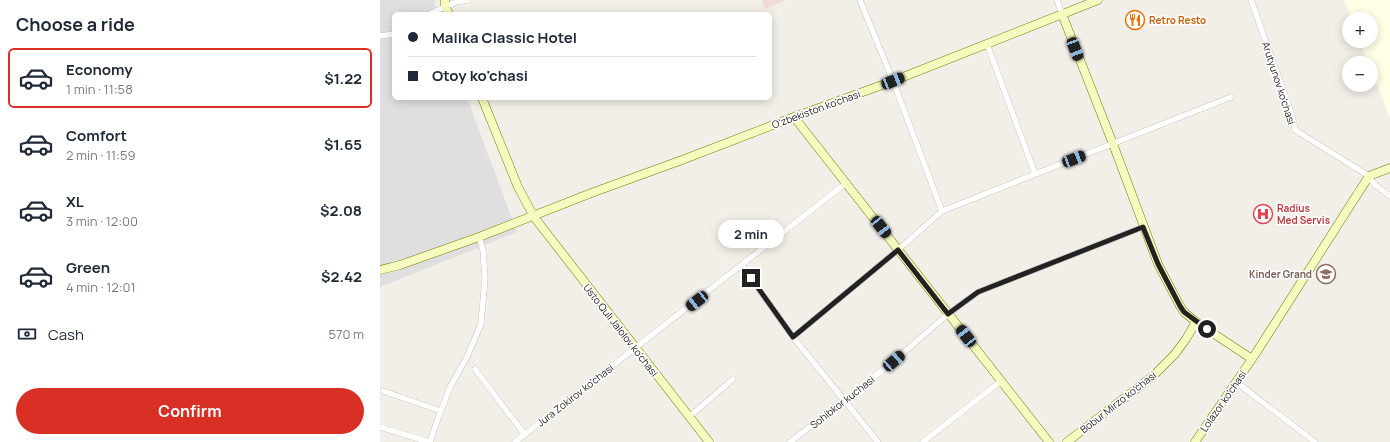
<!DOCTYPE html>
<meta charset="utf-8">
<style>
body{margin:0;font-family:Manrope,sans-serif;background:#f2f2f3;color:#1f2937;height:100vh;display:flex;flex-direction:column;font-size:15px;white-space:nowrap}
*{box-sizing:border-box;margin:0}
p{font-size:13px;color:#747a83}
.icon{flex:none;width:22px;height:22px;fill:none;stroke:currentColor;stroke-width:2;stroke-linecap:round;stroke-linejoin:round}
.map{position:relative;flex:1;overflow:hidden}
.panel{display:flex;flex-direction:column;background:#fff;width:380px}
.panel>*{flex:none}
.top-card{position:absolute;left:12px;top:12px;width:380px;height:88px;border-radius:6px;box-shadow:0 2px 10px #0003;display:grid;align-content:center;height:88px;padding:0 16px;background:#fff}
.tools{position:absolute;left:962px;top:12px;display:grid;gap:8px}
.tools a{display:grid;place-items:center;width:36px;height:36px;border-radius:50%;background:#fff;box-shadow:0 2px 10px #0003;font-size:20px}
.end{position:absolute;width:18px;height:18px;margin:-9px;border:5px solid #222;background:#fff;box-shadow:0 0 0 2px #fff}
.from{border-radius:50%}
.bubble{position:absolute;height:28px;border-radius:14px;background:#fff;box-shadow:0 2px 10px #0003;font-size:13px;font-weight:700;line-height:28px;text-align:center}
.car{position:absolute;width:12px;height:24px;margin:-12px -6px;border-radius:5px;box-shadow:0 0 3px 1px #0007;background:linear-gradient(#222 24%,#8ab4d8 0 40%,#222 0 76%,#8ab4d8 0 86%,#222 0)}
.top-card b{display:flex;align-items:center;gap:14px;height:38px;font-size:15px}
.top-card b+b{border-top:1px solid #e0e1e3}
.top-card i{width:10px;height:10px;background:#1f2937}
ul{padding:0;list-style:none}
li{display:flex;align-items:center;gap:12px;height:60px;margin:0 8px 6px;padding:0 8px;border:2px solid transparent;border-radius:6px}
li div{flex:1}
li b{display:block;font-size:15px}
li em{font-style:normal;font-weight:700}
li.on{border-color:#d93025}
li>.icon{width:36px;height:36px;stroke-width:1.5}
h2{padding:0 16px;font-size:18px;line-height:48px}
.pay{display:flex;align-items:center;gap:10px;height:44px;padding:0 16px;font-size:15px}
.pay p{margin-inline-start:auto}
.action{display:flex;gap:8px;margin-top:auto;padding:8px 16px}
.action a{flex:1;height:46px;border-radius:24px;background:#d93025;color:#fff;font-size:16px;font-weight:700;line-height:46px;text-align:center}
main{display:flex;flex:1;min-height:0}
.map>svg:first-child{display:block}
.residential{fill:#e0dfdf}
.commercial{fill:#f2dad9}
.education{fill:#ffffe5}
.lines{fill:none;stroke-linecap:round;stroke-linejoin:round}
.street-casing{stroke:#a9a9a9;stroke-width:6}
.secondary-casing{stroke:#707d05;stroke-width:9}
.street{stroke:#fff;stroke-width:5.5}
.secondary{stroke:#f7fabf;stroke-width:8}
.route{stroke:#222;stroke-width:5}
.labels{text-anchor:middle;stroke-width:3;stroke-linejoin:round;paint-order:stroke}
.food-label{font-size:10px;font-weight:bold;fill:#c56008;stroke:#fff;text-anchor:start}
.street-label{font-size:10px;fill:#222;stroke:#fff}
.health-label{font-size:10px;font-weight:bold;fill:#be3a42;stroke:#fff;text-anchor:start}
.education-label{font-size:10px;font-weight:bold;fill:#785e54;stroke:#fff;text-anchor:end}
</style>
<main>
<section class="panel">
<h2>Choose a ride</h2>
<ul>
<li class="on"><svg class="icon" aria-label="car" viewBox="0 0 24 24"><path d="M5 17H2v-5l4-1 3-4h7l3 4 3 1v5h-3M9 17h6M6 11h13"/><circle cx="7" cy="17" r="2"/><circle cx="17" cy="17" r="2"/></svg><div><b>Economy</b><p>1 min · 11:58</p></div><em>$1.22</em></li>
<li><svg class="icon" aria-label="car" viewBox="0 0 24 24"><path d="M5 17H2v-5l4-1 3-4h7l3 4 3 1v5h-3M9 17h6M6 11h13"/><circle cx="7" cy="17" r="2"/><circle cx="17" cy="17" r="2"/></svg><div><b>Comfort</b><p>2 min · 11:59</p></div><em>$1.65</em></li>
<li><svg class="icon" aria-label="car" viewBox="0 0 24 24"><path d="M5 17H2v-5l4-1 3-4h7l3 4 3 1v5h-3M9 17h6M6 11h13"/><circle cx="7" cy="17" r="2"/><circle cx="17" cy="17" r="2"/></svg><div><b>XL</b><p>3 min · 12:00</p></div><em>$2.08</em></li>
<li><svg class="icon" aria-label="car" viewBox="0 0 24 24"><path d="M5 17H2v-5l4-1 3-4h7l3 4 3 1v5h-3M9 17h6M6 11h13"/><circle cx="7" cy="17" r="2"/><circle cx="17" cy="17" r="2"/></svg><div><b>Green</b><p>4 min · 12:01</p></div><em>$2.42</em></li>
</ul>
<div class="pay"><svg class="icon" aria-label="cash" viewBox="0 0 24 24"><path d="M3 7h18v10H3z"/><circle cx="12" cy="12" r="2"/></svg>Cash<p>570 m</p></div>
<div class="action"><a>Confirm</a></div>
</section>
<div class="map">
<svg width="1010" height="442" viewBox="0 0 1010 442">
<rect width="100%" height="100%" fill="#f2efe9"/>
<!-- residential -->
<path class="residential" d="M0 0H55V6L58 14H14V98H87L137 232 0 287Z"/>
<!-- commercial -->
<path class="commercial" d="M382 0H406L385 9Z"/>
<!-- education -->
<path class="education" d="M964 0H1010V118L991 69V63H988L980 41H991V19H971Z"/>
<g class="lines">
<!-- street casing -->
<g class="street-casing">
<path id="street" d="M480 0 513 81 562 211
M677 0 682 14
M871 0 912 115 915 130 989 176 994 184 1010 196
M49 14 76 2 88 0
M0 36 14 34
M607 44 655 174
M362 266 413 337 498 442
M413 337 518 250 562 211 851 97
M95 369 145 435
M856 382 935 442
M3 391 61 411
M309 417 353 379
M0 427 49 442
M50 442 56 424 70 387 87 357 101 324 105 278 103 250 99 237
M135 442 466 183
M410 442 464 401 514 361 568 314 598 292 763 227
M543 442 621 381"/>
</g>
<!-- secondary casing -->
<g class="secondary-casing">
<path id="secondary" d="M65 0V6L69 14
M682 14 733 144 778 264 800 306 804 312 816 322 872 359
M102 98 138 187 154 217 329 442
M414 117 669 442
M0 270 20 265 99 237 214 192 302 160 414 117 513 81 718 0
M687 442 773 376 795 354 806 339 816 322
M815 442 876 353 989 176 1010 168"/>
</g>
<!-- street -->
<use href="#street" class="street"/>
<!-- secondary -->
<use href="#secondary" class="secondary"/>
</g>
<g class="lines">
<!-- route -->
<path class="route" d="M371 278 413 337 518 250 568 314 598 292 763 227 778 264 800 306 804 312 827 329"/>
</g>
<!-- icons -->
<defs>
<g id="restaurant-ring" transform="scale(1)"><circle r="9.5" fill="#fff" stroke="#e8710a" stroke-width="1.5"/><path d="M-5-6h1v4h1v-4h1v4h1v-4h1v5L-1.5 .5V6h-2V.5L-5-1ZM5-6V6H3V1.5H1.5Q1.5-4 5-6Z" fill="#e8710a"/></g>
<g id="hospital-ring" transform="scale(1)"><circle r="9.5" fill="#fff" stroke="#e0444e" stroke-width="1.5"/><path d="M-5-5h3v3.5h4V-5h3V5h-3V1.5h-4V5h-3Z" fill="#e0444e"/></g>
<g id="school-ring" transform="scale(1)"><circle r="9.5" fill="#fff" stroke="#8d6e63" stroke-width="1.5"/><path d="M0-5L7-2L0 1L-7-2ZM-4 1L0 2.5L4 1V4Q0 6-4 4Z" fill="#8d6e63"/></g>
</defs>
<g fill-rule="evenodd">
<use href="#restaurant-ring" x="755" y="20"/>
<use href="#hospital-ring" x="883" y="214"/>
<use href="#school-ring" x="946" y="274"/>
</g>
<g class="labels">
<!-- food labels -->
<g class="food-label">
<text x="769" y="24">Retro Resto</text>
</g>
<!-- street labels -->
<g class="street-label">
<text transform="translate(899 83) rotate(72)" y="4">Arutyunov ko'chasi</text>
<text transform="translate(436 109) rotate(-20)" y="4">O'zbekiston ko'chasi</text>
<text transform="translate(241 330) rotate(52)" y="4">Usto Quli Jalolov ko'chasi</text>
<text transform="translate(195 395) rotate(-38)" y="4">Jura Zokirov ko'chasi</text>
<text transform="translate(843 401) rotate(-55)" y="4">Lolazor ko'chasi</text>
<text transform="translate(462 402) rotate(-38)" y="4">Sohibkor kuchasi</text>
<text transform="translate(738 402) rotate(-38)" y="4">Bobur Mirzo ko'chasi</text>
</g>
<!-- health labels -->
<g class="health-label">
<text x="897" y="212">Radius<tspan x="897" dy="12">Med Servis</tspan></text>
</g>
<!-- education labels -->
<g class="education-label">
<text x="932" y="278">Kinder Grand</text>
</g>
</g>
</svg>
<div class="tools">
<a>+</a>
<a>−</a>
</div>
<i class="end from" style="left:827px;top:329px"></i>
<i class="end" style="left:371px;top:278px"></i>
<div class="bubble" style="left:338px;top:220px;width:66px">2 min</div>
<i class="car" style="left:695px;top:49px;rotate:159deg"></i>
<i class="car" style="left:513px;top:81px;rotate:68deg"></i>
<i class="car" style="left:694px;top:159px;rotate:69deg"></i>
<i class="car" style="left:501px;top:227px;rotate:142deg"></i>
<i class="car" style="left:317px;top:301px;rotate:232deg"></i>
<i class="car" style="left:586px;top:336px;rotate:322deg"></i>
<i class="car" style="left:514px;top:361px;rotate:49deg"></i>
<div class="top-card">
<b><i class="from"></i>Malika Classic Hotel</b>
<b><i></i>Otoy ko'chasi</b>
</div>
</div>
</main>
